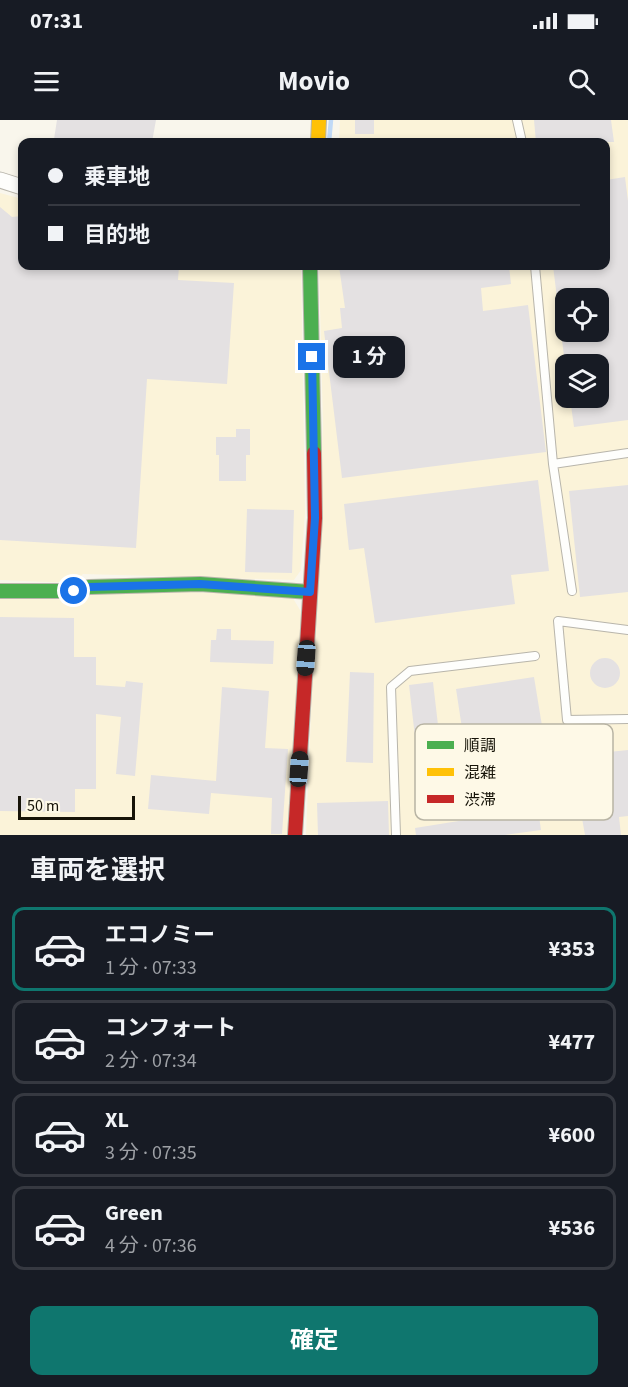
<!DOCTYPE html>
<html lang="ja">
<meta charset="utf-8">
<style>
body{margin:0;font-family:"Source Sans 3","Noto Sans JP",sans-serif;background:#20242c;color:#f1f3f6;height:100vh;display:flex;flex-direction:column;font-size:22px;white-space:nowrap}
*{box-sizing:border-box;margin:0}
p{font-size:20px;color:#9ea1a6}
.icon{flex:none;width:33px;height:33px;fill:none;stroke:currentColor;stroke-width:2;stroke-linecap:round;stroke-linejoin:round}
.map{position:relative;height:715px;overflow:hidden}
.drawer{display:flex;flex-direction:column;background:#171b24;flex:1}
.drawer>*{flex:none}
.banner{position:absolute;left:18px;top:18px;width:592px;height:132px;border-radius:12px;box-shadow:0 3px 9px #0003;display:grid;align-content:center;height:132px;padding:0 30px;background:#171b24}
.fabs{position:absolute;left:555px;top:168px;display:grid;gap:12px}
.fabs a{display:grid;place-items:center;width:54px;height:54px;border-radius:12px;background:#171b24;box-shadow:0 3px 9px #0003;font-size:30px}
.scale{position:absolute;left:18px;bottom:15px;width:117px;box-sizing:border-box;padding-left:6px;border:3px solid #161308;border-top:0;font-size:16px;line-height:21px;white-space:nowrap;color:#161308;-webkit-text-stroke:4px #fef9e7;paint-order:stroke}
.end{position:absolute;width:27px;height:27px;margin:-14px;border:8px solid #1a73e8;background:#fff;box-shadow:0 0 0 3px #fff}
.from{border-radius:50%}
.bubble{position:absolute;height:42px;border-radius:12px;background:#171b24;box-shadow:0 3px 9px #0003;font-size:20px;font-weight:700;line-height:42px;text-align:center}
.car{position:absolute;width:18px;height:36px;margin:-18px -9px;border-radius:8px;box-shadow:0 0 4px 2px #0007;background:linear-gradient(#222 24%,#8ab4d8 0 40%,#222 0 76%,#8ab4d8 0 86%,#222 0)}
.banner b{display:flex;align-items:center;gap:21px;height:57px;font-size:22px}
.banner b+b{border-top:2px solid #363941}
.banner i{width:15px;height:15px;background:#f1f3f6}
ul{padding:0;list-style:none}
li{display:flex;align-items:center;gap:18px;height:84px;margin:0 12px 9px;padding:0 18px;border:3px solid #363941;border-radius:12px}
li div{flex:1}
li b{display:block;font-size:22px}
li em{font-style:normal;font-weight:700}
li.on{border-color:#0f766e}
li>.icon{width:54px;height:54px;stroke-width:1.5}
h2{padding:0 30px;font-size:27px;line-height:72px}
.primary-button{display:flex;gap:12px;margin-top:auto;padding:12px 30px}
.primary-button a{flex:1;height:69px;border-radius:12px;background:#0f766e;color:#fff;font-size:24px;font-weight:700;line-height:69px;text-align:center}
.status{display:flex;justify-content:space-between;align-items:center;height:42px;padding:0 30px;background:#171b24;direction:ltr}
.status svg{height:16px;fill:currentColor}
header{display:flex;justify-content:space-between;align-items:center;height:78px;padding:0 30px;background:#171b24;font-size:27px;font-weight:700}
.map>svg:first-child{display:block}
.built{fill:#fbf3d9;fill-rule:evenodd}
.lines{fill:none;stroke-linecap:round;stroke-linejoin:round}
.stream{stroke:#c0d9f7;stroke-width:4.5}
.building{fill:#e4e1e2}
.lane-casing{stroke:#b8b5ab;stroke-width:10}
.street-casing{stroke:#b8b5ab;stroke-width:17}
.fast-casing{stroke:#b8b5ab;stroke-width:16}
.slow-casing{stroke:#b8b5ab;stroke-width:16}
.jam-casing{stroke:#b8b5ab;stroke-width:16}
.lane{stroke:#fefefc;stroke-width:8}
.street{stroke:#fefefc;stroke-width:15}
.fast{stroke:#4caf50;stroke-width:14}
.slow{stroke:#ffc107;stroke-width:14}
.jam{stroke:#c62828;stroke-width:14}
.route{stroke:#1a73e8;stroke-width:8}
.key{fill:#fef9e7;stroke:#b8b4a4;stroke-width:1.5}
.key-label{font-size:16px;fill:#161308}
</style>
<div class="status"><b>07:31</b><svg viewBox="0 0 49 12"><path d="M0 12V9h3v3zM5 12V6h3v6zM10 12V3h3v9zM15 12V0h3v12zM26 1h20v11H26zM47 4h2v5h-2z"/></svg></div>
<header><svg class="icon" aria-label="menu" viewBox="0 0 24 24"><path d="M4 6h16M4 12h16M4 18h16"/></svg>Movio<svg class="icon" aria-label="search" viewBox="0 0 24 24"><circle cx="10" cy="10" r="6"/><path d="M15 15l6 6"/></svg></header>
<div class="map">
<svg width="628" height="715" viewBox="0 0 628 715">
<rect width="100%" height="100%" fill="#f9f6ec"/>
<!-- built -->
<path class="built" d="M340 0H628V715H306L323 304 319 146H606V22H339ZM566 178H598V212H566ZM566 244H598V278H566Z
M0 73 22 79V146H301L305 392 301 450 294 460 83 454 73 463 0 460Z
M118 470 291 475 303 495 288 715H0V477Z"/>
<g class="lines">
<!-- stream -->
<path class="stream" d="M329 22 331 0"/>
</g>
<!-- building -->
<path class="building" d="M57 0H156L152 22H79L54 19Z
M355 0H374V14H355Z
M534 0H611L614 22H536Z
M625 57 628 81V300L574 307 570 278H598V244H565L561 212H598V178H557L553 146H606V60Z
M0 87 12 97 22 96V146H179L178 160 234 163 227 264 147 259 136 428 0 420Z
M339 146H509L511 164 481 168 483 191 528 185 546 332 342 358 324 211 342 208 340 188H345Z
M236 309H250V335H246V361H219V335H216V317H236Z
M538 360 549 451 511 455 515 484 375 503 364 428 349 430 344 384Z
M628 365V472L580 477 569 371Z
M247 389 294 390 292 453 245 452Z
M0 497 74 498V537H96V565L125 567 126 561 143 563 135 656 116 654 121 597 96 594V669H75V692L0 691Z
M217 509H231V520L274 521 273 544 210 542 211 520H216Z
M590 553a15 15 0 1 1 30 0a15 15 0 1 1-30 0Z
M350 552 374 553 373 643 346 642Z
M534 557 544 618 501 624 512 693 538 689 541 710 505 715H416L415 708 465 700 456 643 467 641 456 569Z
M433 562 441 631 417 634 409 565Z
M222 567 269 571 265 628 288 629 282 714H271L272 678 211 673 209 694 148 689 151 655 216 661Z
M628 630V696L619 697 621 715H585L571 636Z
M388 681 389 715H318L317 683Z"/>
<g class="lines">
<!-- lane casing -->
<g class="lane-casing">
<path id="lane" d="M517 0 522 22
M535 146 553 344 572 471
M553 344 628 333
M628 510 558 501 567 600 628 599
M396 715 391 567 410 551 535 536"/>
</g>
<!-- street casing -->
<g class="street-casing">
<path id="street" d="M0 60 22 67"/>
</g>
<!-- fast casing -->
<g class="fast-casing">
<path id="fast" d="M310 146 314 333
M0 471H74L89 467 200 464 310 472"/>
</g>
<!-- slow casing -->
<g class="slow-casing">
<path id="slow" d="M318 22 319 0"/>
</g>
<!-- jam casing -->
<g class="jam-casing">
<path id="jam" d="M295 715 315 398 314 333"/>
</g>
<!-- lane -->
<use href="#lane" class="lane"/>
<!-- street -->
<use href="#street" class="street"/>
<!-- fast -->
<use href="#fast" class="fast"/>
<!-- slow -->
<use href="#slow" class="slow"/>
<!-- jam -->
<use href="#jam" class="jam"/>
</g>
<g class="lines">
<!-- route -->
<path class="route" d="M74 471 89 467 200 464 310 472 315 398 312 237"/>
</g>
<!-- legend -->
<rect x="415" y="604" width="198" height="96" rx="9" class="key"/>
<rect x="427" y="621" width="27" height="8" fill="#4caf50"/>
<rect x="427" y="648" width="27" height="8" fill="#ffc107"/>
<rect x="427" y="675" width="27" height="8" fill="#c62828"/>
<g class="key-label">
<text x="464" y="631">順調</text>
<text x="464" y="658">混雑</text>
<text x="464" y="685">渋滞</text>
</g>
</svg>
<div class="fabs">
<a><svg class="icon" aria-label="locate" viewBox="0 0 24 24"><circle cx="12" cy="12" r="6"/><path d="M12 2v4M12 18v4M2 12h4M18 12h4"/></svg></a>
<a><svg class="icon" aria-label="layers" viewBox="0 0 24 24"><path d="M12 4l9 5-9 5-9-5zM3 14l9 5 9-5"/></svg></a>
</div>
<div class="scale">50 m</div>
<i class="end from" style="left:74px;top:471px"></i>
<i class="end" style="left:312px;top:237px"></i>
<div class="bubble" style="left:333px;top:216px;width:72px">1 分</div>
<i class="car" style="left:306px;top:538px;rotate:184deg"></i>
<i class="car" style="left:299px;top:649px;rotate:4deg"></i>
<div class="banner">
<b><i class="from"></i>乗車地</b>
<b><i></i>目的地</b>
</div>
</div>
<section class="drawer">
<h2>車両を選択</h2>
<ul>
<li class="on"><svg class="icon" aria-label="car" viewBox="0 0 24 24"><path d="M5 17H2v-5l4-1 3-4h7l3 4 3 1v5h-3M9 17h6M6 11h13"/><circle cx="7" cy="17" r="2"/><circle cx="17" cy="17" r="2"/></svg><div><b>エコノミー</b><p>1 分 · 07:33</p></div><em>¥353</em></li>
<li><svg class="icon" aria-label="car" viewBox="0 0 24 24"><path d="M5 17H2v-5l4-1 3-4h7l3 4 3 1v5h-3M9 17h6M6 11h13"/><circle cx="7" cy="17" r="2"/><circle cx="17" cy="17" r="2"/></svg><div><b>コンフォート</b><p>2 分 · 07:34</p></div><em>¥477</em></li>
<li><svg class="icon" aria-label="car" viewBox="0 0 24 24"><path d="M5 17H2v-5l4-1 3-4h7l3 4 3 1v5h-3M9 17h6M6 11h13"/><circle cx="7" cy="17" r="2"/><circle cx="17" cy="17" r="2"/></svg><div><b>XL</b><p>3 分 · 07:35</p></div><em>¥600</em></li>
<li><svg class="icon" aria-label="car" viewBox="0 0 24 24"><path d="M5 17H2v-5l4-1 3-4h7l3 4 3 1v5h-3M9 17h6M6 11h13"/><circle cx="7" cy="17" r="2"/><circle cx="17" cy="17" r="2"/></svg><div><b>Green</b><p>4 分 · 07:36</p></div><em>¥536</em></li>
</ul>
<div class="primary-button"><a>確定</a></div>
</section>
